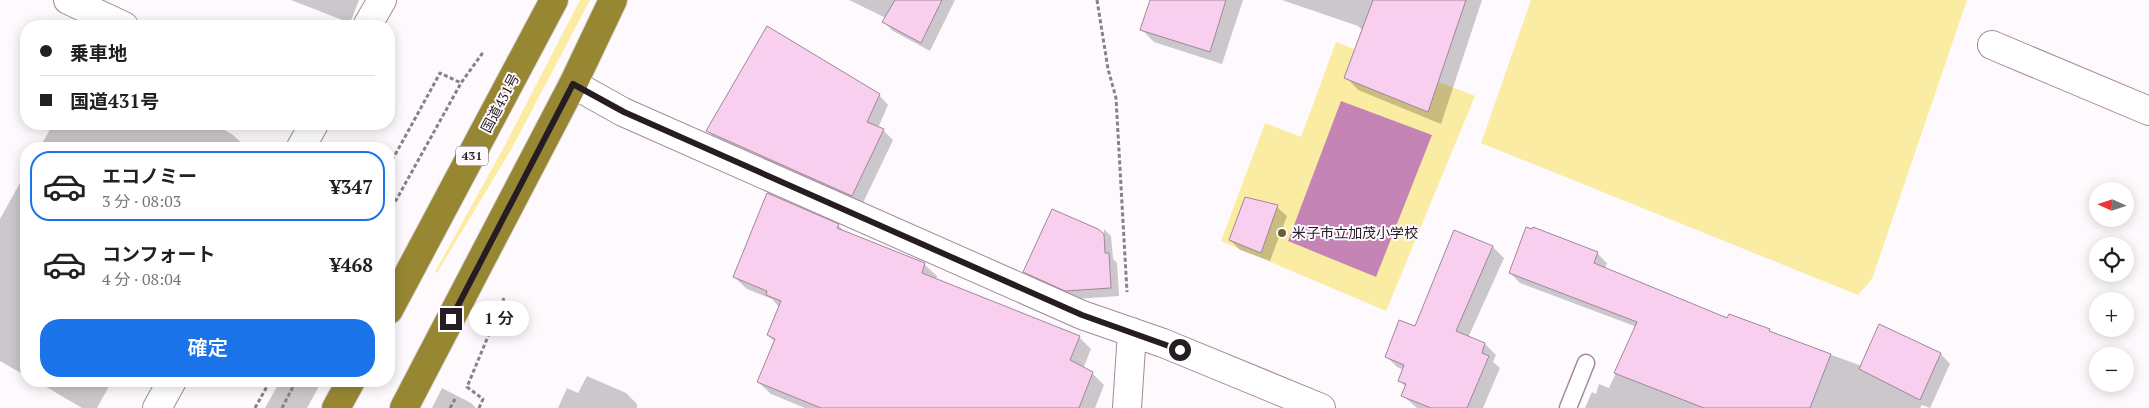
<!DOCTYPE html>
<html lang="ja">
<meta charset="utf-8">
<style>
body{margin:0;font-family:"PT Serif","Noto Sans JP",serif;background:#f6f6f6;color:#202124;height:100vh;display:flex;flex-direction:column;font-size:19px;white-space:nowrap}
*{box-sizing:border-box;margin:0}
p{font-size:16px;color:#757577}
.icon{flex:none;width:28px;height:28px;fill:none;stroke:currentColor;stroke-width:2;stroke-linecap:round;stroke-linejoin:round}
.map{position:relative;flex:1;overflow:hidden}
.sheet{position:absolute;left:20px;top:142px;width:375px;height:245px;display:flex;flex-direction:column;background:#fff;border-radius:20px;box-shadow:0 2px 12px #0003}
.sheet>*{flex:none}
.guide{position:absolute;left:20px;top:20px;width:375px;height:110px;border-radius:20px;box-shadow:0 2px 12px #0003;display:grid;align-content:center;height:110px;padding:0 20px;background:#fff}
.needle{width:32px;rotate:273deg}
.tools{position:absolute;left:2089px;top:182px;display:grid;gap:10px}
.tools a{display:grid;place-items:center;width:45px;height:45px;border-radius:50%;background:#fff;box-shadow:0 2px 12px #0003;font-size:25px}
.end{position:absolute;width:22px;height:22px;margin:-11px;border:6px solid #261d24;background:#fff;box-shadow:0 0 0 2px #fff}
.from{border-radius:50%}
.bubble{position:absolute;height:35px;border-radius:18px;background:#fff;box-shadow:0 2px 12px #0003;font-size:16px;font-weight:600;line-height:35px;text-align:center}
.guide b{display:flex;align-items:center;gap:18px;height:48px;font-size:19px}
.guide b+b{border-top:1px solid #e0e0e0}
.guide i{width:12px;height:12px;background:#202124}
ul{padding:9px 0 0;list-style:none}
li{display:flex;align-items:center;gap:15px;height:70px;margin:0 10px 8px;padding:0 10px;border:2px solid transparent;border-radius:20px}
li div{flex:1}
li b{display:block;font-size:19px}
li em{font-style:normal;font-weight:600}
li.active{border-color:#1a73e8}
li>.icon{width:45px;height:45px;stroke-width:1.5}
.primary-button{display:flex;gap:10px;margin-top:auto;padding:10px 20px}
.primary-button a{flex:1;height:58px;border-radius:20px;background:#1a73e8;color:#fff;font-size:20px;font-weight:600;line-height:58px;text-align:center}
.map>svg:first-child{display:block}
.green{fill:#faeca2}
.water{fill:#c485b6}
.shadow{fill:#0003}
.building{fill:#f8cfef;stroke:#9f879a}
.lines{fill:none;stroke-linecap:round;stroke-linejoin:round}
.lane-casing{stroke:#a28a9c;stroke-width:19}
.street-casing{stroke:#a28a9c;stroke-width:30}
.highway-casing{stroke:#d8d6d8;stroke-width:30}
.path{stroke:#888187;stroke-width:3;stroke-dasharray:4 2.5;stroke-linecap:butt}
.lane{stroke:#fff;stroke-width:16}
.street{stroke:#fff;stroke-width:28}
.highway{stroke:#978733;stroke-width:28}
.route{stroke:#261d24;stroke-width:6}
.poi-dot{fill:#6b612e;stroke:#fef9fd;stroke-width:2}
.labels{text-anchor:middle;stroke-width:4;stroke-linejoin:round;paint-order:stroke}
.shield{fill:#fef9fd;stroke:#675f65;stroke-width:1}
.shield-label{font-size:12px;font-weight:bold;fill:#261d24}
.street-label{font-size:14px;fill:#261d24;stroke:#fef9fd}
.poi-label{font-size:14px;fill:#261d24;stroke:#fef9fd;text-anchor:start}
</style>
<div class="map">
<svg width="2149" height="408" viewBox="0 0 2149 408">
<rect width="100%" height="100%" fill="#fef9fd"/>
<!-- green -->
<path class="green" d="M580 0H590L512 148 437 273 435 272 504 147Z
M1531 0H1967L1872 279 1858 295 1481 143Z
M1336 42 1475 96 1386 311 1221 241 1265 123 1301 137Z"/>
<!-- water -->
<path class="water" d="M1341 101 1432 135 1376 277 1288 241Z"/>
<!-- shadow -->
<path class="shadow" d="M291 0H359L350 23Z
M849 0H955L930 51 893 31 884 22 886 18Z
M1151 0H1243L1222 64 1154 42 1142 30Z
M1282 0H1482L1441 124 1358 90 1346 77 1363 31 1358 26Z
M26 88V96L23 93Z
M879 95 888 105 878 128 883 130 893 140 862 205 717 140 708 131Z
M53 124H214L233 135 244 145 242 149H39Z
M26 172V376L0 361V219Z
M1277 207 1287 216 1270 261 1240 250 1230 240Z
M1053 210 1104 233V229L1111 236 1113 259 1117 263 1119 296 1075 299 1033 280 1025 272Z
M838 225 845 232 924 264 937 276 936 280 1079 337 1091 349 1083 369 1092 373 1104 385 1095 408H805L771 394 758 382 775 342 768 335 780 308 772 299 747 289 734 277Z
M1533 230 1597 253 1607 263 1605 269 1728 319 1769 331 1773 334 1862 366 1941 354 1950 364 1930 408 1922 405 1920 408H1585L1592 392 1596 394 1599 384 1609 388 1637 327 1520 283 1510 273Z
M1454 232 1493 247 1504 258 1468 338 1485 344 1496 355 1493 362 1500 368 1483 408H1417L1402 395 1406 387 1399 380 1404 370 1397 367 1386 356 1415 328Z
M587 376 626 393 637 404V408H558L567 388 578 393Z
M36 381H112L97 408H82Z
M280 381H322L307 408H265Z
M442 388 471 403 476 408H432Z"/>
<!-- building -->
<path class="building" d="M895 0H942L921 43 882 22Z
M1150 0H1226L1210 52 1140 30Z
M1373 0H1466L1428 112 1344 78Z
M767 26 880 94 867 122 884 129 852 196 706 131Z
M767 193 839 224 837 228 925 263 922 273 1080 336 1070 360 1093 372 1079 408H821L757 382 775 339 767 335 781 301 766 295 767 291 733 277Z
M1245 197 1278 205 1261 253 1229 240Z
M1052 209 1098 229 1104 234 1105 253H1109L1111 288 1065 291 1023 272Z
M1526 227 1532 229 1533 227 1598 252 1594 263 1727 318 1729 314 1770 329 1769 331 1831 354 1810 408H1704L1614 373 1637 322 1509 273Z
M1454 230 1493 246 1456 331 1485 343 1482 353 1489 356 1467 408H1431L1401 396 1406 384 1398 381 1404 365 1385 357 1399 320 1415 326Z
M1879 324 1941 353 1920 400 1859 369Z"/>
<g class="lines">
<!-- lane casing -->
<g class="lane-casing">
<path id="lane" d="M1568 408 1586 363"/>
</g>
<!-- street casing -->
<g class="street-casing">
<path id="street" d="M68 0 124 26
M367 26 382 0
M1992 45 2149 111
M573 84 623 112 1082 315 1163 343 1321 408
M300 149 314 124
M157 408 172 381
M1127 408 1132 332"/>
</g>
<!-- highway casing -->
<g class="highway-casing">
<path id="highway" d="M389 310 554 0
M336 408 351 381
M404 408 573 84 613 0"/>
</g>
<!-- path -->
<path class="path" d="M1097 0 1108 69 1116 98 1127 292
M389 166 440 73 461 83 484 51
M389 213 461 83
M255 408 270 381
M282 408 296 381
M450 408 455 399
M479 408 483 399 467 387 504 298"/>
<!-- lane -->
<use href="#lane" class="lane"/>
<!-- street -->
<use href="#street" class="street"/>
<!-- highway -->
<use href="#highway" class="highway"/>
</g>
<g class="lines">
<!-- route -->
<path class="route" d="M451 319 573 84 624 112 1082 315 1180 350"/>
</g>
<!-- markers -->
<circle class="poi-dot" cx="1282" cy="233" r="5"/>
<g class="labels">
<!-- shield labels -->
<rect class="shield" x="456" y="146.5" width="32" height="19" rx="4"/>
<g class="shield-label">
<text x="472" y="160">431</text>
</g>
<!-- street labels -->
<g class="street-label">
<text transform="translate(500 103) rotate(-62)" y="5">国道431号</text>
</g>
<!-- poi labels -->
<g class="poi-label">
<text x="1292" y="238">米子市立加茂小学校</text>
</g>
</g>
</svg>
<div class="tools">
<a><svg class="needle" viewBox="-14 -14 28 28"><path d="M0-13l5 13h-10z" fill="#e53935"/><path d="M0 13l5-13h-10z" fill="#757577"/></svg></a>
<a><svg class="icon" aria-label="locate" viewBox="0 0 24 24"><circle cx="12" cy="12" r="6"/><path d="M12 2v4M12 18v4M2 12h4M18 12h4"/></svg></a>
<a>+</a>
<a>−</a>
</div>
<i class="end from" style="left:1180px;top:350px"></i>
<i class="end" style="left:451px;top:319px"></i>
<div class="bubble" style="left:469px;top:301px;width:60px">1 分</div>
<div class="guide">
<b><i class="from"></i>乗車地</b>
<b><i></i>国道431号</b>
</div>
<section class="sheet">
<ul>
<li class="active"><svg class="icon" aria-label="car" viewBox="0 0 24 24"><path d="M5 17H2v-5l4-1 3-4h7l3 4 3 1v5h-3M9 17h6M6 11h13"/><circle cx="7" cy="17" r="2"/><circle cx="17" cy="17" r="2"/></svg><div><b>エコノミー</b><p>3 分 · 08:03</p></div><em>¥347</em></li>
<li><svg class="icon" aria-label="car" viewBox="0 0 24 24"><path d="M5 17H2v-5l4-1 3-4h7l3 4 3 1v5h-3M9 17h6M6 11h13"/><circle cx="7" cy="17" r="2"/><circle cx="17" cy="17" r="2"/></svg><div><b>コンフォート</b><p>4 分 · 08:04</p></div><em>¥468</em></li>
</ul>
<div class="primary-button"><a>確定</a></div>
</section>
</div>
